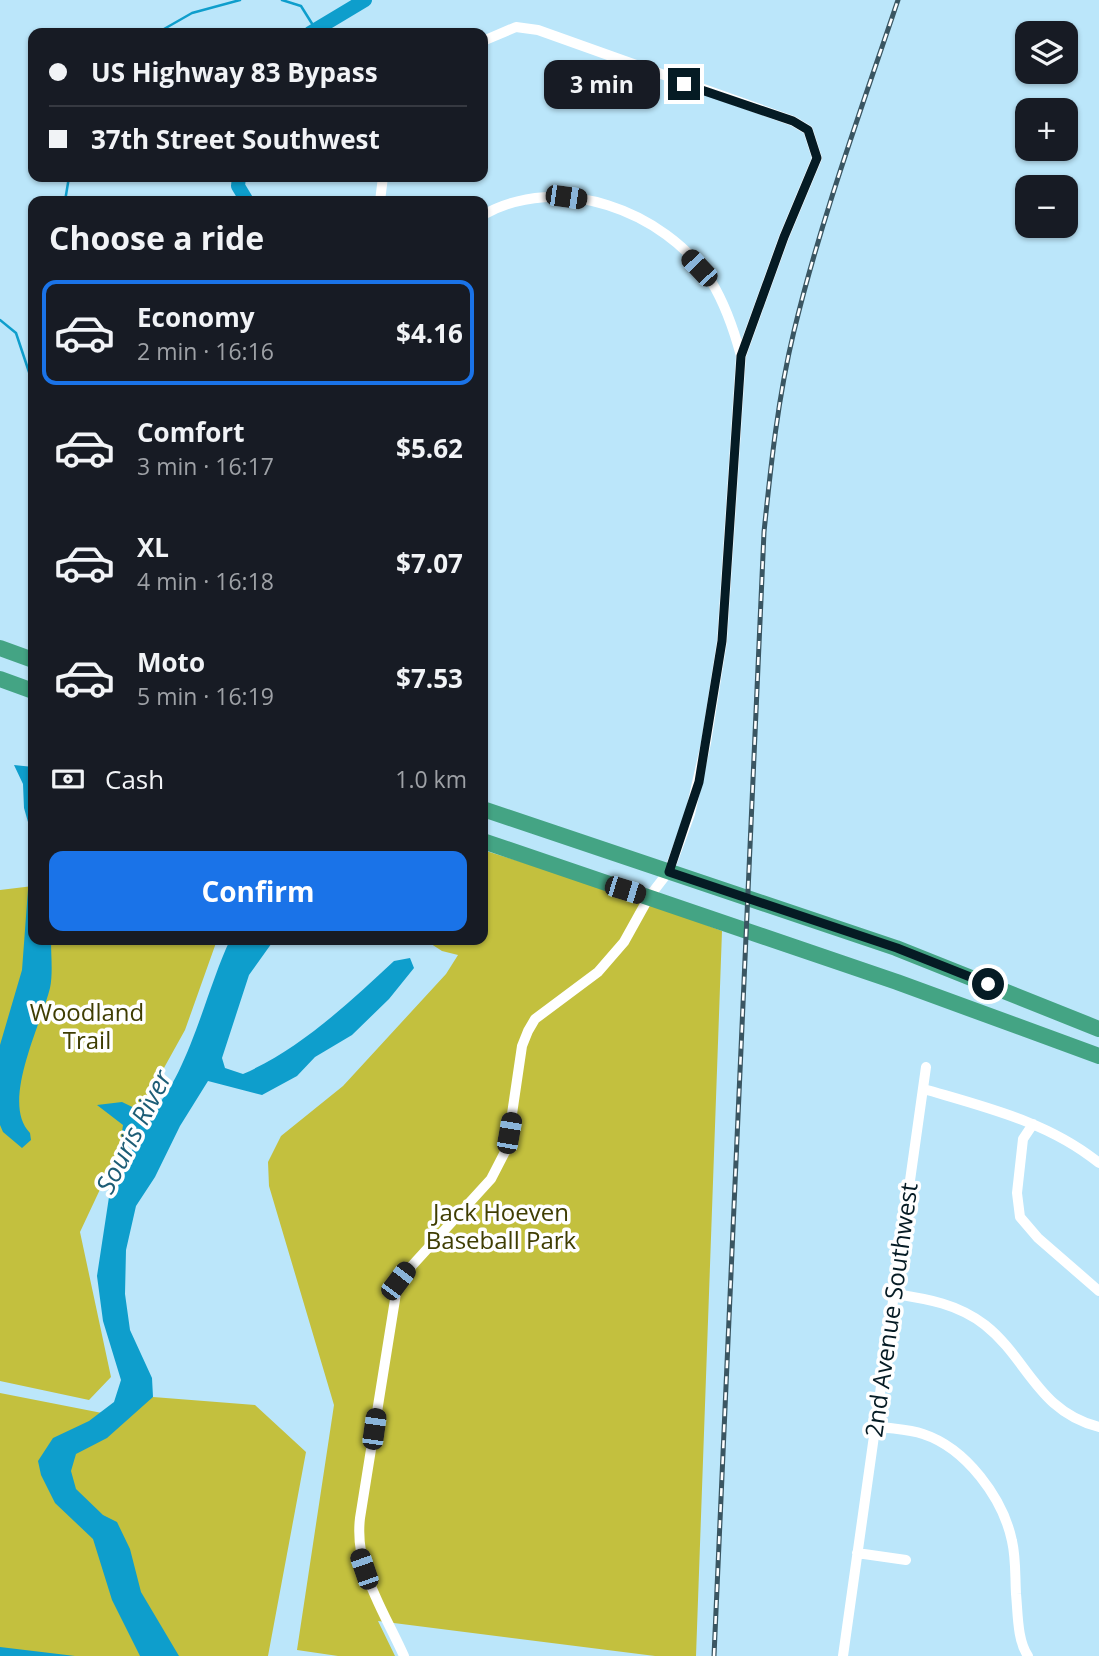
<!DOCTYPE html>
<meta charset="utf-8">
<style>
body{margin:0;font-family:"Open Sans",sans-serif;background:#242831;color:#f1f3f6;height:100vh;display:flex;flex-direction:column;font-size:26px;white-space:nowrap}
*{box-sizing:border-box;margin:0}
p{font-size:23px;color:#9ea1a6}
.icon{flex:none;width:38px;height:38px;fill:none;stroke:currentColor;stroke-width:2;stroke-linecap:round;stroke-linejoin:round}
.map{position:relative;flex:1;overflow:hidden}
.details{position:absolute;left:28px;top:196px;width:460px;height:749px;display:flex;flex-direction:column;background:#171b24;border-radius:14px;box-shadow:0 2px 5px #0004}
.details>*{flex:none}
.guide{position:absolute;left:28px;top:28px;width:460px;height:154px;border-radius:14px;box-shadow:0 2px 5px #0004;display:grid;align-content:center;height:154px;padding:0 21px;background:#171b24}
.buttons{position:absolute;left:1015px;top:21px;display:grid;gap:14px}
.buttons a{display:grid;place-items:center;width:63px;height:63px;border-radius:14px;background:#171b24;box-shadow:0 2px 5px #0004;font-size:35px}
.end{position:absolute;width:32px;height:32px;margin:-16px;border:9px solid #051b24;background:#fff;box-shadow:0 0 0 4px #fff}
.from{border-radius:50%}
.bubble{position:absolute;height:49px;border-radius:14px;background:#171b24;box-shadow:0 2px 5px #0004;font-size:23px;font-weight:700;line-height:49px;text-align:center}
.car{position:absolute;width:21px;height:42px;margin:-21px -10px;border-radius:9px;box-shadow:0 0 5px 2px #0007;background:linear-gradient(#222 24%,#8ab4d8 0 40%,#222 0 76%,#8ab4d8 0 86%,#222 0)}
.guide b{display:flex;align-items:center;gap:24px;height:66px;font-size:26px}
.guide b+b{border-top:2px solid #363941}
.guide i{width:18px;height:18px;background:#f1f3f6}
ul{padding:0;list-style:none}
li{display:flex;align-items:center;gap:21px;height:105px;margin:0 14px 10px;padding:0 7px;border:4px solid transparent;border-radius:14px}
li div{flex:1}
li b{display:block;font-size:26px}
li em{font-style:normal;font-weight:700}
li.current{border-color:#1a73e8}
li>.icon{width:63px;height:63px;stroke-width:1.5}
h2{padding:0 21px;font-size:32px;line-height:84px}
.pay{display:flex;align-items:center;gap:18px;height:77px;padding:0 21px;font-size:26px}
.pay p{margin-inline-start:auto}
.button{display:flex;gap:14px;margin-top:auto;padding:14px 21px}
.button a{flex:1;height:80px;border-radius:14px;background:#1a73e8;color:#fff;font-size:28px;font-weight:700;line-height:80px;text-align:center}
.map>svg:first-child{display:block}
.green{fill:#c3c03e}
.water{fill:#0e9ecc}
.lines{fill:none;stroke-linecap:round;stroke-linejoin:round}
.stream{stroke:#0e9ecc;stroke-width:2.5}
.river{stroke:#0e9ecc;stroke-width:14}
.minor{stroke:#fff;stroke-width:10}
.highway{stroke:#44a484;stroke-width:16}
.rail-casing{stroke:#3a5662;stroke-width:5}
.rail{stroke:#fff;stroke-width:2.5;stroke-dasharray:8;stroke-linecap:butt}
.route{stroke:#051b24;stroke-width:9}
.labels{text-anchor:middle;stroke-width:7;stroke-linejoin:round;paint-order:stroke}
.park-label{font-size:24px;fill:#3f3d02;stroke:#fff}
.street-label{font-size:24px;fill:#051b24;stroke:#fff}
.water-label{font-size:26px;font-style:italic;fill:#1d5d76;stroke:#fff}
</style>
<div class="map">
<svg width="1099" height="1656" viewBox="0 0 1099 1656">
<rect width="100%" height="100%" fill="#bbe6fa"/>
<!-- green -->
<path class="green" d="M483 850 636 898 722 931 696 1656H655L378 1621 395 1656H338L297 1650 334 1405 269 1186 268 1162 281 1136 343 1086 446 974 458 955 442 951 425 940H483Z
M33 886V940H217L185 1030 119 1149 80 1232 111 1377 89 1400 0 1381V890Z
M0 1393 102 1413 153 1397 255 1405 306 1452 268 1656H0Z"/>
<!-- water -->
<path class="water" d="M14 765 33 767V940H51C51 955 53 974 50 988 41 1025 0 1103 30 1133L31 1140 22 1148 3 1132 0 1125V1045L22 970 32 836 24 808 23 784Z
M230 940H274L249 975 222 1058 225 1068 243 1074C300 1049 349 1003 394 961L410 958 414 968 389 999 352 1035 315 1057 297 1076 262 1095 208 1081 180 1126 155 1177 136 1206 126 1250 125 1294 130 1330 152 1378 153 1397 107 1438 76 1454 71 1471 76 1489 103 1515 117 1522 130 1549 141 1592 179 1656H140L112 1600 93 1539 55 1503 41 1475 38 1461 53 1438 89 1421 114 1402 121 1380 103 1321 97 1276 109 1197 137 1140 122 1132 123 1125 97 1105 122 1102 149 1115C188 1078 206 990 230 940Z
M0 1647 75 1656H0Z"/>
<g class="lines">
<!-- stream -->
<path class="stream" d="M282 0 301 6 316 30
M157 33 192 13 240 0
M65 201 69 177
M0 320 16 333 33 384"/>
<!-- river -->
<path class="river" d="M310 33 365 0
M239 177 238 186 247 201"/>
<!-- minor -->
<path class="minor" d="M380 201 383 177
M483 215C559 172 664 210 711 281 725 304 734 330 741 356
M924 1089C985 1107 1049 1122 1099 1163
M1033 1124 1023 1139 1017 1193 1020 1217 1038 1238 1099 1291
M895 1294C928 1299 958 1304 985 1325 1028 1359 1037 1411 1099 1427
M876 1426C891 1429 908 1429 923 1434 966 1448 1003 1498 1012 1541 1016 1558 1015 1576 1016 1594 1018 1613 1017 1640 1028 1656
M857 1553 906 1560
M404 1656C384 1611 354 1569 360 1518L398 1281 491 1179 507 1148 522 1046 528 1031 535 1019 598 972 624 942 649 897 669 871 690 814 706 743 722 641 741 356 784 237 817 158 808 130 793 121 538 30 516 27 483 41
M843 1656 926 1067"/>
<!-- highway -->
<path class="highway" d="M0 648 33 660
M0 679 33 691
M483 809 896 948 1099 1029
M483 841 897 982 1099 1056"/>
<!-- rail casing -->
<g class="rail-casing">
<path id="rail" d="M714 1656 764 532C771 464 778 397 794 331 821 219 861 110 898 0"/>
</g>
<!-- rail -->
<use href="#rail" class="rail"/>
</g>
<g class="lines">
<!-- route -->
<path class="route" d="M684 84 793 121 808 130 817 158 784 237 741 356 722 641 699 782 669 872 897 948 988 984"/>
</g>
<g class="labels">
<!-- park labels -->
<g class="park-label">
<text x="87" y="1021">Woodland<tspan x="87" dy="28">Trail</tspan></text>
<text x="501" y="1221">Jack Hoeven<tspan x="501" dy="28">Baseball Park</tspan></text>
</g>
<!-- street labels -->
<g class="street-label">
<text transform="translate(892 1310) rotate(-82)" y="8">2nd Avenue Southwest</text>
</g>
<!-- water labels -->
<g class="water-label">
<text transform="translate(134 1132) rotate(-63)" y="9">Souris River</text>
</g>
</g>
</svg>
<div class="buttons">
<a><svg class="icon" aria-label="layers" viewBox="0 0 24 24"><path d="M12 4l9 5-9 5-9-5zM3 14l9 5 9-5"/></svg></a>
<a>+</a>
<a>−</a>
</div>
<i class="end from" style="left:988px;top:984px"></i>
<i class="end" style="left:684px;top:84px"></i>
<div class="bubble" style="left:544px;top:60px;width:116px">3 min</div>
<i class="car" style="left:566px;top:197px;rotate:98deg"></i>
<i class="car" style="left:699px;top:268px;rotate:317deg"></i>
<i class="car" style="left:625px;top:890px;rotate:107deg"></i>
<i class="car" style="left:509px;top:1133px;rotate:10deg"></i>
<i class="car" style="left:398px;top:1281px;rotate:37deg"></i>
<i class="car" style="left:374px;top:1429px;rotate:8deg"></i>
<i class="car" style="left:364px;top:1569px;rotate:341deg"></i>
<div class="guide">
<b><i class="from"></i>US Highway 83 Bypass</b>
<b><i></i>37th Street Southwest</b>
</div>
<section class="details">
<h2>Choose a ride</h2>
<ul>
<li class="current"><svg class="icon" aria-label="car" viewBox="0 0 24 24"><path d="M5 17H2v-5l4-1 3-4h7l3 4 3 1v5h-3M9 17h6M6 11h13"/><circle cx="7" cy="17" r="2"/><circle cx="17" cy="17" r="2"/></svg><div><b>Economy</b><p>2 min · 16:16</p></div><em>$4.16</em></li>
<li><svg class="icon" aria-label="car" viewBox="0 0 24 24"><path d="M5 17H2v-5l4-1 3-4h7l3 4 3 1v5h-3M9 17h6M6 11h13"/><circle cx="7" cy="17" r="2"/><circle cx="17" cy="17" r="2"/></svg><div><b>Comfort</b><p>3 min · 16:17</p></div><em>$5.62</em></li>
<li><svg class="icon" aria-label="car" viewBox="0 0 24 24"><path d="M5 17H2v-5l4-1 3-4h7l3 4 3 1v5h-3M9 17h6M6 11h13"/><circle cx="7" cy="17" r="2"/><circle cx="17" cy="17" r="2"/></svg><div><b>XL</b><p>4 min · 16:18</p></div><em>$7.07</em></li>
<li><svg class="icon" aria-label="car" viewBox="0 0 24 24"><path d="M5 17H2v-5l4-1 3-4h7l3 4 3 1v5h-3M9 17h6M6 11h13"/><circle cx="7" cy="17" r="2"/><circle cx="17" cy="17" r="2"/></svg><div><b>Moto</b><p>5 min · 16:19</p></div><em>$7.53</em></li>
</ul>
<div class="pay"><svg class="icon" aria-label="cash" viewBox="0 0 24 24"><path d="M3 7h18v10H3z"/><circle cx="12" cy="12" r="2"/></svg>Cash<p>1.0 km</p></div>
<div class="button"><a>Confirm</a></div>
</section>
</div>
